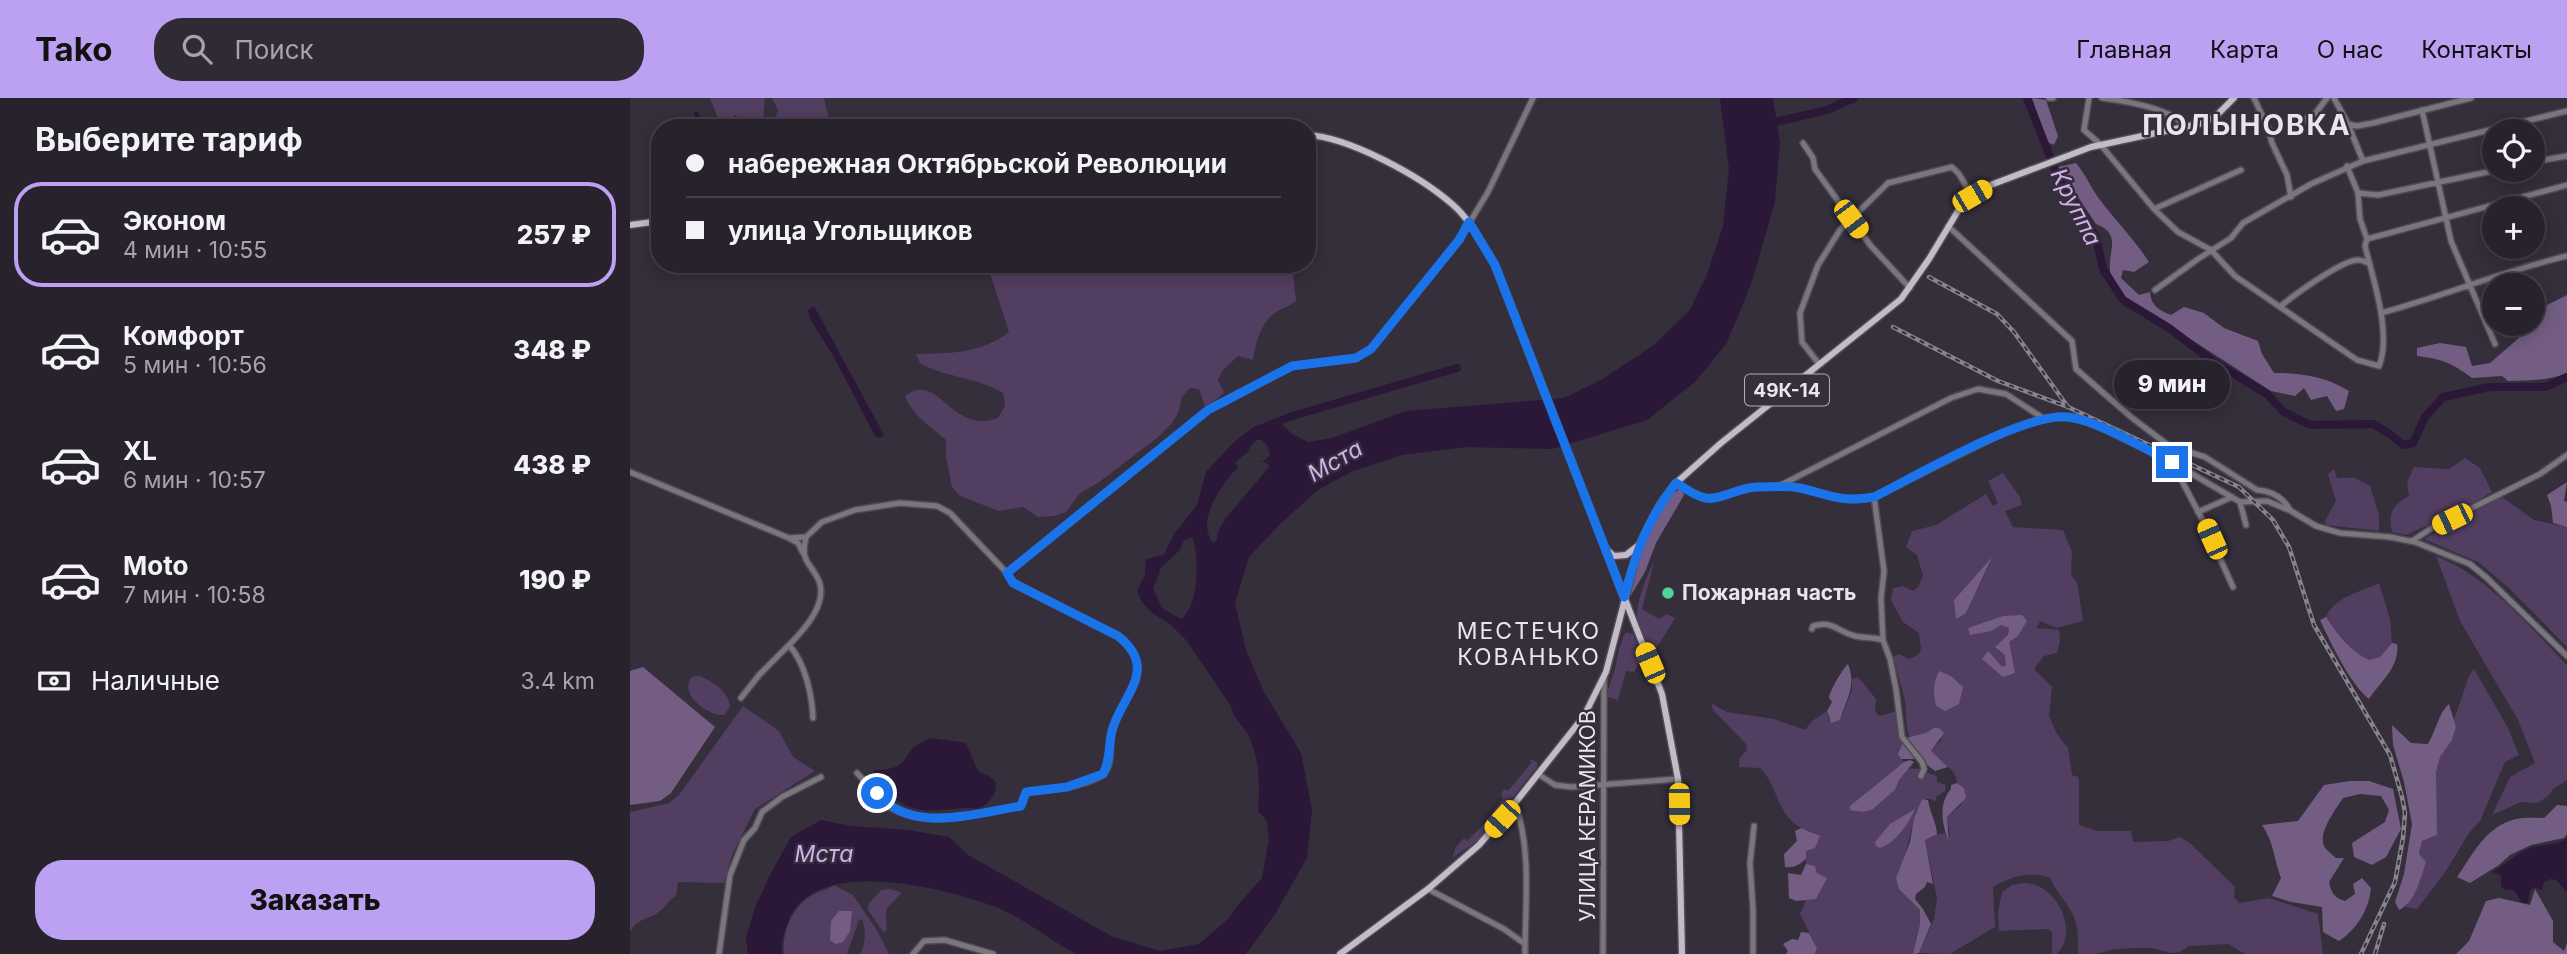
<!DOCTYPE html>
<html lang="ru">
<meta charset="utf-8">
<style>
body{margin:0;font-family:Inter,sans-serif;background:#302a34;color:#f1f3f6;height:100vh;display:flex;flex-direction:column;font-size:26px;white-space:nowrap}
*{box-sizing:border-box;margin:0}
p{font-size:23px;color:#a5a4a9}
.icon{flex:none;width:38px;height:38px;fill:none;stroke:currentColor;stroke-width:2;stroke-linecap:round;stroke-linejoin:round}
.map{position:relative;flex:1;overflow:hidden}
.details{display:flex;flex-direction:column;background:#28222c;width:630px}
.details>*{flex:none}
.guide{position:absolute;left:21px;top:21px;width:665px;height:154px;border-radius:28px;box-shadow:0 4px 18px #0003,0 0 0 2px #443f48;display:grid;align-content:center;height:154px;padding:0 35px;background:#28222c}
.buttons{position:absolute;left:1852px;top:21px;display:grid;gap:14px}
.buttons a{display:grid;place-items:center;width:63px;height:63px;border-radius:50%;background:#28222c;box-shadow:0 4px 18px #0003,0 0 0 2px #443f48;font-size:35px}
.end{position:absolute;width:32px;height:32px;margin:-16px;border:9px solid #1a73e8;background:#fff;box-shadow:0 0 0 4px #fff}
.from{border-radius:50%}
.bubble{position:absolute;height:49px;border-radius:24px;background:#28222c;box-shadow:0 4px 18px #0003,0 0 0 2px #443f48;font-size:23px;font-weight:800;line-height:49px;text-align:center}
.car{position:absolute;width:21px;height:42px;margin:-21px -10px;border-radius:9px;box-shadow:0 0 5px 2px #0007;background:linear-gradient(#f5c518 24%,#345 0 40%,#f5c518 0 76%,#345 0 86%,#f5c518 0)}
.guide b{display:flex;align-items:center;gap:24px;height:66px;font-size:26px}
.guide b+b{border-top:2px solid #443f48}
.guide i{width:18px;height:18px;background:#f1f3f6}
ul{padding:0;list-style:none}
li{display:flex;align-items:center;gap:21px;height:105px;margin:0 14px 10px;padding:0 21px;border:4px solid transparent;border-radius:28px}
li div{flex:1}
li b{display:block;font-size:26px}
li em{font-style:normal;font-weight:800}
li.on{border-color:#bca0f2}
li>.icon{width:63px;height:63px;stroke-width:1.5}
h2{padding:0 35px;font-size:32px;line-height:84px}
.pay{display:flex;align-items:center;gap:18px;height:77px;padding:0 35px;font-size:26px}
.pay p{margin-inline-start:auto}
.action{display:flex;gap:14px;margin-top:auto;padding:14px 35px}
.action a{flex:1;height:80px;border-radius:28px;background:#bca0f2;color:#111;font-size:28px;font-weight:800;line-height:80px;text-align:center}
header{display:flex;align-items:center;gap:42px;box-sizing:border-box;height:98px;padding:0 35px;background:#bca0f2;color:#111}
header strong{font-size:33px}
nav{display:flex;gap:38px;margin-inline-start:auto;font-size:24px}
.search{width:490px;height:63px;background:#302a34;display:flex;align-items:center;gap:18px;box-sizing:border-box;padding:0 24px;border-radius:28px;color:#a5a4a9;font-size:26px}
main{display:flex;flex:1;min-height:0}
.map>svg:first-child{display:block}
.green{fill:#523e60;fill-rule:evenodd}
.forest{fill:#745d83}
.water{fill:#2b1738;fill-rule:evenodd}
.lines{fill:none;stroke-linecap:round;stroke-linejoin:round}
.canal{stroke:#2b1738;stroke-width:4.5}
.river{stroke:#2b1738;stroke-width:8}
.minor-casing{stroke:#524b57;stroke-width:8}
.major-casing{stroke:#524b57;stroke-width:9}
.minor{stroke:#7a767d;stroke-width:5}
.major{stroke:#c2bbc8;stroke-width:6}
.rail-casing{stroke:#89838e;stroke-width:4.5}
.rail{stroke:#352e3b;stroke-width:2;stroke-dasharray:5;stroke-linecap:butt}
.route{stroke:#1a73e8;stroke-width:9}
.poi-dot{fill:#4fd399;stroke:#352e3b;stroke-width:2.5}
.labels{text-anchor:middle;stroke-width:5;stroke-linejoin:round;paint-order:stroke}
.shield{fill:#352e3b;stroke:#b3aeb8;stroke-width:2}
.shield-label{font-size:19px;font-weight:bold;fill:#e9e5ed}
.poi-label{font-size:21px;font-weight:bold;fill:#e9e5ed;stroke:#352e3b;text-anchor:start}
.street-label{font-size:21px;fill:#e9e5ed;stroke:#352e3b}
.water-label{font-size:23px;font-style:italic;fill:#d4afee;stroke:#352e3b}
.neighbourhood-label{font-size:23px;letter-spacing:2px;fill:#e9e5ed;stroke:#352e3b}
.district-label{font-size:28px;font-weight:bold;letter-spacing:2px;fill:#e9e5ed;stroke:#352e3b}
</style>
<header>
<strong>Tako</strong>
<div class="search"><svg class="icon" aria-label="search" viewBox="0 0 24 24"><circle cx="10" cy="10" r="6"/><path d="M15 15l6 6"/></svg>Поиск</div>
<nav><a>Главная</a><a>Карта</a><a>О нас</a><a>Контакты</a></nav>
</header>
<main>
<section class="details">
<h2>Выберите тариф</h2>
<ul>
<li class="on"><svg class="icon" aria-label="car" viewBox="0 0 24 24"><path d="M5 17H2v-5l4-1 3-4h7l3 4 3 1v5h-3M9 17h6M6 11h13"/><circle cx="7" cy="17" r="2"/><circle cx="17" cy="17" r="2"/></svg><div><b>Эконом</b><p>4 мин · 10:55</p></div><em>257 ₽</em></li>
<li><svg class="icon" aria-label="car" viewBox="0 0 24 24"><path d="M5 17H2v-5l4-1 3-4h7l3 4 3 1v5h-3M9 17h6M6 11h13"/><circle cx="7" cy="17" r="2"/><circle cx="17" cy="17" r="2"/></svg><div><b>Комфорт</b><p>5 мин · 10:56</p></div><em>348 ₽</em></li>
<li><svg class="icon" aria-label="car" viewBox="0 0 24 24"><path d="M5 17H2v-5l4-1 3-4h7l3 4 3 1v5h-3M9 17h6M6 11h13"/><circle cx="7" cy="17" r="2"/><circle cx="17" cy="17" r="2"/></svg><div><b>XL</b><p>6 мин · 10:57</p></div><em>438 ₽</em></li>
<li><svg class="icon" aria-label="car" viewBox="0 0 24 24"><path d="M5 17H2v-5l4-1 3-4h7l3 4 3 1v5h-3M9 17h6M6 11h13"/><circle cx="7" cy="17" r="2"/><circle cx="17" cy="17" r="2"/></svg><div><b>Moto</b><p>7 мин · 10:58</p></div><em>190 ₽</em></li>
</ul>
<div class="pay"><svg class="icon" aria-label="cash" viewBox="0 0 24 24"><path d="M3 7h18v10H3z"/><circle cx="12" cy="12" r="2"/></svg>Наличные<p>3.4 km</p></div>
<div class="action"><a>Заказать</a></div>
</section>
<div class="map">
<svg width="1937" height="856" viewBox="0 0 1937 856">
<rect width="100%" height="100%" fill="#352e3b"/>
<!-- green -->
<path class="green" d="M80 0H135L132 30H114L106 17 90 26Z
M142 0H194L201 30H141L148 12Z
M357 166H662L666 203C660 208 653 210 646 214 631 224 625 246 623 262L608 258 593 272 588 282 594 294 586 302 575 308 569 291 560 290 552 299 548 315 542 325 527 340 468 385 450 395 436 414 424 418 408 419 393 409 369 413 330 398 322 389 316 359V342C300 328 283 318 275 298 309 272 320 337 368 320L375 308 373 295C347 279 316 280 290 265L286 256C320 255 351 256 379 234Z
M1835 360 1850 370 1862 394 1833 411 1776 437 1762 434C1758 414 1762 408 1779 398L1777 384 1784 369 1819 371Z
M1704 371 1707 380H1725L1740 388 1749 417V433L1696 427 1695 423 1706 403 1698 376Z
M1373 375 1390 399 1392 407 1375 413 1383 429 1433 432 1442 454 1441 477 1447 484 1453 523 1427 530 1410 523 1407 530 1429 532 1430 542 1427 555 1414 558 1404 571 1422 589 1419 618 1427 636 1438 650 1442 677 1448 679 1449 683V727L1467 733H1501L1503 744 1538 743 1550 739 1560 745 1605 789 1604 799 1609 805 1639 800 1688 816 1693 856H1615L1598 846 1559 848 1550 854 1541 855 1522 850H1502L1480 852 1466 856H1448C1448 842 1449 828 1442 815 1436 803 1426 794 1420 780 1401 772 1380 779 1363 789L1365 829 1320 856 1289 855 1304 821 1307 800 1295 742 1307 736 1315 735 1318 742 1320 738 1317 719 1331 707 1334 690 1327 685C1327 670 1310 665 1301 653L1312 641 1296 635 1280 639 1277 630 1275 602 1263 559 1269 556 1279 561 1288 557 1291 551 1289 535 1273 524 1261 502 1263 490 1273 488 1283 493 1288 489 1293 478 1287 457 1276 449 1282 433 1306 427 1356 396 1363 408 1368 405 1358 383ZM1360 461C1355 480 1343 496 1336 515L1324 502Z
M1872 399 1904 422 1937 429V549L1879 490 1848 464 1794 441Z
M1806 458C1859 479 1897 527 1937 567V682L1923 691 1918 698 1908 705 1891 704 1862 717 1880 679 1905 665 1888 622 1830 523Z
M1024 464 1012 511 1029 521 1037 516 1045 520 1023 556C1019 550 1008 527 1007 519 1006 506 1017 476 1024 464Z
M1749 485 1760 521 1762 545 1750 559 1739 562C1719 552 1709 536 1696 519 1704 499 1731 494 1749 485Z
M996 534 1003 536 1012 560 1004 574 996 573 988 602 977 599C978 587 984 578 986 566 988 555 990 545 996 534Z
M1844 571 1878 630 1889 657 1875 664 1850 723 1839 735 1816 773 1787 811 1776 809 1791 782 1789 756 1792 743 1807 737C1806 714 1802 685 1809 663 1813 648 1830 639 1824 622L1839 578Z
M69 578C82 582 100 595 100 609L94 617C80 619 47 596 62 579Z
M1228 579 1246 601 1245 613 1249 618 1268 613 1275 640 1271 661 1274 664 1224 705 1243 711 1265 692 1269 682 1278 671C1294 669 1294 675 1307 678V684L1316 687 1315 693 1307 698 1305 704 1302 701H1293C1280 729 1274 760 1269 791L1290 812V826L1283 856H1185L1187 850 1170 816 1176 802 1186 801 1196 780 1187 775 1185 768 1176 766V753L1184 735C1179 732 1173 732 1168 728 1147 715 1147 686 1130 670L1109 669V661L1117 652 1116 646 1083 612 1081 605 1097 614 1144 621 1175 632 1182 623 1197 613 1199 623 1210 622 1222 592V581Z
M113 608 149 633 163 659 185 673 125 711 102 757 94 785 48 784 46 798C38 802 35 810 29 814 16 823 9 819 0 834V714L39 705 49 697Z
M899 661 907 664V669L849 742 822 760 826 749 834 740 837 743 852 728 873 700 871 697 874 691 878 693 902 664Z
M1394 785C1426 785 1450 832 1427 856H1422V834L1418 831 1369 833 1368 814 1372 794 1382 787Z
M204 787 223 797 248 834 259 856H230C236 847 236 832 232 821L229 822 217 856H154C152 836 161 812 178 800 185 794 196 793 204 787Z
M261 791 272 795C254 813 255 808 257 832L253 834 238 812V807L251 792Z"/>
<!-- forest -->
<path class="forest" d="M1402 0 1416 2 1428 38 1424 47 1417 44Z
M1446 65C1456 77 1461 90 1470 102 1486 123 1504 141 1519 164L1504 174 1493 172 1491 180 1509 197 1520 194C1521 208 1529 212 1541 217L1554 209 1574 215 1594 230 1628 243 1632 256 1644 275C1671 275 1695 278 1719 293L1714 311 1706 313 1697 298 1681 302 1674 290 1665 298 1641 293 1495 199C1491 193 1485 187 1482 180 1473 159 1496 137 1466 126L1428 69Z
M1937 197V275C1919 283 1898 282 1878 283L1872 278 1842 280C1822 265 1812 261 1787 258V250L1810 245 1836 249 1842 268 1860 265 1890 239 1915 208Z
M1937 384 1934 403 1937 404V429L1923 425 1921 408 1917 397Z
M1051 390 1054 397 1026 445 1015 474 1001 497 999 494C1010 459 1017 411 1051 390Z
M1362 459 1336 515 1326 521 1324 502Z
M1392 517 1397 523 1388 538 1379 544 1385 575 1373 579 1352 561 1358 553 1372 569 1376 567 1375 557 1365 549 1378 537 1379 530 1371 527 1361 533 1340 537 1338 530 1373 518Z
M1696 519C1708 536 1719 552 1739 562L1750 559 1762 545 1767 546C1770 569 1751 583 1739 601 1721 587 1700 544 1690 522Z
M1218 566C1227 588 1216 601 1210 622L1201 625 1197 613 1202 604 1199 600C1199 594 1213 570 1218 566Z
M13 569 85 629 41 695 30 703 0 707V573Z
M1309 573 1321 578 1333 589 1329 606 1315 613 1306 608C1303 595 1303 585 1309 573Z
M1819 606 1826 629 1822 642 1810 659 1806 675 1807 737 1792 743 1789 756 1796 764C1791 780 1785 805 1769 812L1765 804 1774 776 1782 726 1774 684 1763 647 1762 627 1781 645 1798 646C1805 635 1809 614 1819 606Z
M1304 630H1309L1314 635 1301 653 1318 669 1305 673 1289 661H1271L1268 656 1275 640 1296 635Z
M1280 662 1284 664 1269 682 1265 692 1243 711 1233 714 1220 712V708L1274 664Z
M1720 683H1739L1763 691 1771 731 1756 759 1742 767 1724 759 1722 745 1755 724 1759 712 1751 698 1730 696 1713 700C1706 711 1688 734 1694 748 1696 752 1703 757 1706 760H1714L1699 784C1701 794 1704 800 1715 803L1725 796 1723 786 1732 780 1741 790C1739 812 1727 831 1709 843L1693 834 1692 809 1661 804 1642 798 1651 780C1644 762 1644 744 1632 727L1668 723 1694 687Z
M1327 685 1334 690 1336 700 1317 719 1319 744C1312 727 1308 706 1321 691V687Z
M1292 701 1298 702C1300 715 1306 723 1307 736L1295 742 1303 786 1297 784 1295 789 1286 796 1285 801 1293 811 1301 826 1289 855 1283 856 1290 826V812L1269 791 1266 780 1280 744 1284 721Z
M1927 707 1937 708V736L1934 740 1901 747 1880 757 1869 767 1840 785 1827 779C1843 756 1856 728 1886 721 1894 719 1905 720 1914 720Z
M1285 711C1278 727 1266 744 1250 750L1246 748 1245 744 1260 726Z
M1171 730 1190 738 1185 750 1176 753V761C1169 767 1164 770 1155 769L1154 756 1167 743 1165 733Z
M1176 766 1185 768 1187 775 1197 780 1186 801 1166 803 1159 800 1158 775 1171 777Z
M1905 791 1923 823V844L1934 853 1937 845V856H1826L1839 843 1856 803 1869 800 1900 807Z
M209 813H222L220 833 213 844 205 846 200 842 201 823Z
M1171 834 1179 835 1187 850 1185 856H1156L1158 853 1153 846 1162 841 1168 842Z"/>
<!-- water -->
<path class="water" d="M1090 0H1143L1150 45 1145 103 1123 180 1111 211 1096 246 1066 283 1017 322 922 351 836 349 772 357 723 373 689 391 650 426 619 459 605 505 616 552 634 594 671 655 682 712 677 760 644 818 616 856H446C418 841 393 819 363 808 311 789 176 754 156 830 153 839 151 846 152 856H118L116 840 126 807 141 775 161 739 191 722 221 728 278 732 319 739 338 757 483 839 530 853 569 846 598 821 607 808 632 780 639 740 637 723 628 713C630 687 630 661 618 637 612 626 603 620 601 608L556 542 540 526 522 515 512 504 507 493 515 477 516 461 534 457 544 436 567 407 576 374 605 343 624 329 664 313 672 318 652 326 662 336 678 344 702 340 776 313 934 300 971 282 1024 247 1060 212 1077 176 1093 128 1099 71ZM626 342H632L638 349 640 357 635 362 627 364 633 363 640 368 595 421 588 434 587 441 583 445C565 422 592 386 608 369L605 364 620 352 619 350ZM562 439C570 457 569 509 551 521L532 510 523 491 530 473 529 471 549 453 554 442Z
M184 208 254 337 250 340 245 338 204 259 180 221 178 212Z
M302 640 336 645 348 673C352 676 358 677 362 680 373 688 359 708 349 710 345 711 338 710 333 710 301 713 283 718 257 694 250 688 245 682 244 672 287 672 266 651 302 640Z
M1937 740V794L1926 782 1920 781 1914 784 1912 792 1904 789 1900 793 1898 805H1892L1884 792H1876L1871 788V777L1862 774C1876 766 1888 754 1903 749 1914 746 1928 748 1937 740Z"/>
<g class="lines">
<!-- canal -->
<path class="canal" d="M66 16 74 30"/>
<!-- river -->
<path class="river" d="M1397 0 1429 82 1450 111 1466 139 1473 171 1493 202 1539 230 1584 264 1637 296 1654 314 1680 327 1743 326 1760 336 1773 347 1783 345 1795 319 1813 299 1860 289H1915L1937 279
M1137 26 1197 12 1224 0
M659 319 827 270"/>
<!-- minor casing -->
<g class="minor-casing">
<path id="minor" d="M1419 0H1423
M1459 0 1454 32 1470 46 1524 111 1548 134 1581 152 1605 178 1727 262 1749 268C1762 236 1743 181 1735 148L1737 141 1730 121 1728 95 1717 68
M1472 0C1496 3 1542 10 1557 30
M1624 0 1639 32 1642 45 1657 77 1661 99
M1704 0 1718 26 1733 63
M1792 12 1821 143 1865 246
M1718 26 1727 28 1743 25 1841 0
M1664 27 1685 16 1697 0
M1532 35 1538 27 1539 16
M1173 45 1183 60 1185 71 1221 121 1241 148 1280 190
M1902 64 1937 58
M1728 95 1748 97 1867 72
M1524 111 1611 72
M1318 128 1442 243 1446 271 1501 319 1538 347 1575 359 1627 392C1641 393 1653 399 1660 412
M1737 141 1937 87
M1525 192 1568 161 1601 140 1613 125 1681 86 1733 63 1937 13
M1651 208C1664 197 1712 162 1728 162 1732 162 1735 164 1739 165
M1751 215C1814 198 1873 173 1937 158
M1189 266 1172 244 1170 215 1188 167 1210 132 1258 85 1322 69 1329 76 1342 98
M1542 364 1573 423 1603 489
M0 374 159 440 176 439 192 424 225 412 270 405 307 408 320 415 377 475 383 484 488 538C527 569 496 596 483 628 477 643 485 663 474 675 459 690 416 691 396 694L391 708C352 714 299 732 262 710 249 703 238 686 227 675
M1046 385C1055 390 1065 398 1075 400 1090 403 1109 389 1127 389 1141 389 1157 387 1170 390 1201 397 1211 406 1244 399L1377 333 1413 320 1438 319 1457 323 1542 364 1610 404 1637 403 1661 413 1686 428 1710 435 1760 439 1785 444 1840 466 1857 480 1937 558
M1151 387 1321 300 1348 291 1376 296 1413 320
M1244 399 1254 473 1251 500 1253 542 1260 561 1266 591 1272 639 1292 664 1294 671 1291 678
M1610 404 1616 427
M1568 414 1602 399
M176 439C171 463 177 461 187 479 201 503 174 532 159 547 175 565 182 596 183 620
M159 440 168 445 173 455
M1782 443 1802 430 1910 376 1937 357
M377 475 578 312 662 268 725 260 741 251 829 142 858 94 903 0
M1182 531 1183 528C1203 522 1206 533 1225 538 1234 540 1243 539 1253 542
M111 600 129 577 159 547
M908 676 925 687 941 689 1048 681
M885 705C902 753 895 806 895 856
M798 791 874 831 895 846
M89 856 100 777 114 742 125 730 132 714 152 699 191 679
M283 856 294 843 315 842 363 856
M973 856 974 579
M1123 856V811L1120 765 1124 728"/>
</g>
<!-- major casing -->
<g class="major-casing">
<path id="major" d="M677 37C719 39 790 78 822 106 841 122 852 146 865 167L1032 596 1048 681 1052 856
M0 127 30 123
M977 452 984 458 996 457 1009 447
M710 856 798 791 849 747 885 705 954 618 976 574 1009 447 1030 406 1046 385 1091 345 1271 201 1299 161 1331 108 1342 98 1358 88 1461 49 1573 25 1587 17 1604 0"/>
</g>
<!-- minor -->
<use href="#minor" class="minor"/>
<!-- major -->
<use href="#major" class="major"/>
<!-- rail casing -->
<g class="rail-casing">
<path id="rail" d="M1299 179 1367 216 1384 234 1438 309
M1263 229 1368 283 1438 309 1609 389 1643 422 1659 449 1684 527 1760 657 1772 699 1775 715 1773 740 1765 784 1731 856
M1745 856 1754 826"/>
</g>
<!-- rail -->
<use href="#rail" class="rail"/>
</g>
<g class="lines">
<!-- route -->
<path class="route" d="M247 695C281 737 345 715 391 708L396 694 437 689 473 676C481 662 478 648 482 633 490 599 531 572 488 538L383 485 377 475 578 312 662 268 726 260 741 251 829 142 839 124 865 167 994 499C1007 452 1016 424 1046 385 1055 390 1065 398 1075 400 1090 403 1109 389 1127 389 1141 389 1157 387 1170 390 1201 397 1211 405 1244 399 1286 378 1396 314 1438 319 1469 323 1513 350 1542 364"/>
</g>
<!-- markers -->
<circle class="poi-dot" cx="1038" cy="495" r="7"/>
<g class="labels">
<!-- shield labels -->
<rect class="shield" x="1115" y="276.5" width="84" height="31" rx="5"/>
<g class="shield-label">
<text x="1157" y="299">49К-14</text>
</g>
<!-- poi labels -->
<g class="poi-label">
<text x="1052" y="502">Пожарная часть</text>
</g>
<!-- street labels -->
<g class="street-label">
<text transform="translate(958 718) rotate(-90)" y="7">УЛИЦА КЕРАМИКОВ</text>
</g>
<!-- water labels -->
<g class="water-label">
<text transform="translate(1446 109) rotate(63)" y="8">Круппа</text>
<text transform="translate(705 363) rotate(-30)" y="8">Мста</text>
<text x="194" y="764">Мста</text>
</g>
<!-- neighbourhood labels -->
<g class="neighbourhood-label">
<text x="899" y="541">МЕСТЕЧКО<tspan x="899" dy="26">КОВАНЬКО</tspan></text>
</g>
<!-- district labels -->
<g class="district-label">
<text x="1617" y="37">ПОЛЫНОВКА</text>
</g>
</g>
</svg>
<div class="buttons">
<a><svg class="icon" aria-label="locate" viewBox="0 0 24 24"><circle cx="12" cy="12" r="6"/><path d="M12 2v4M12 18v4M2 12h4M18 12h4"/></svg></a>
<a>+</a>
<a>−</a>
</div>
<i class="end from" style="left:247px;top:695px"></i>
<i class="end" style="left:1542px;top:364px"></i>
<div class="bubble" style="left:1484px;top:262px;width:116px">9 мин</div>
<i class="car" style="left:1342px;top:98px;rotate:60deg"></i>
<i class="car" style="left:1221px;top:121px;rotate:143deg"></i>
<i class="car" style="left:1822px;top:421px;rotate:244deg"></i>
<i class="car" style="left:1582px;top:441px;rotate:336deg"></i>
<i class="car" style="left:1020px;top:565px;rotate:337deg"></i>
<i class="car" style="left:1049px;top:706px;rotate:179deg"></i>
<i class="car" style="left:872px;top:721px;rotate:222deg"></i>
<div class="guide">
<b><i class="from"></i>набережная Октябрьской Революции</b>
<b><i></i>улица Угольщиков</b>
</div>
</div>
</main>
